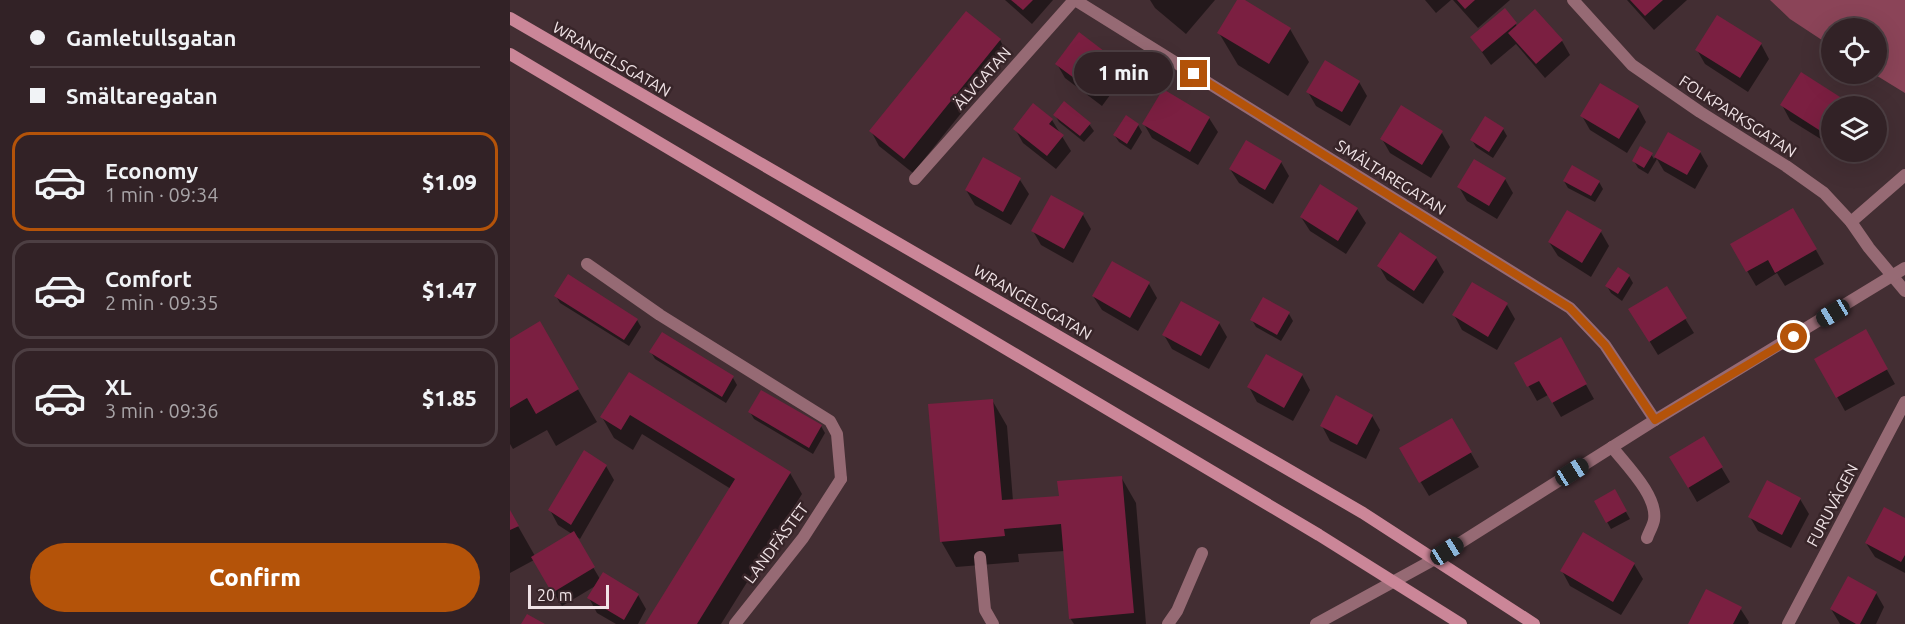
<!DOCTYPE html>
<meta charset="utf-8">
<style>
body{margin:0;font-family:Ubuntu,sans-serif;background:#3a2a2e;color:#f1f3f6;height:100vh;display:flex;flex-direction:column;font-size:22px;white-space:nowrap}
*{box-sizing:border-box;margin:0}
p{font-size:20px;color:#a8a4a7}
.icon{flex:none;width:33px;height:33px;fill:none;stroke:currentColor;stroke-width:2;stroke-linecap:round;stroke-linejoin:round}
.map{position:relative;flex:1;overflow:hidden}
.drawer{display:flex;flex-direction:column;background:#322226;width:510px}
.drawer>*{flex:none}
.hud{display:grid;align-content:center;height:132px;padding:0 30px;background:#322226}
.buttons{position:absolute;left:1311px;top:18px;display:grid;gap:12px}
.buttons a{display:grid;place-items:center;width:66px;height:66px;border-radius:50%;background:#322226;box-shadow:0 6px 24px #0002,0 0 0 2px #4d3f43;font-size:30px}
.scale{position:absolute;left:18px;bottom:15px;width:81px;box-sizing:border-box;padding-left:6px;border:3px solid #f0e3e6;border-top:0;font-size:16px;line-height:21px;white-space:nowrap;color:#f0e3e6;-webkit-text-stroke:4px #382529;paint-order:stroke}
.end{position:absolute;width:27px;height:27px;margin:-14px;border:8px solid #b45309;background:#fff;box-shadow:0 0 0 3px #fff}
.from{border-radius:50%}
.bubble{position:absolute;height:42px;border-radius:21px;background:#322226;box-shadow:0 6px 24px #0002,0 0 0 2px #4d3f43;font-size:20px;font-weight:800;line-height:42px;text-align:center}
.car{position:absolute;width:18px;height:36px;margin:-18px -9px;border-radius:8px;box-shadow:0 0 4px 2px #0007;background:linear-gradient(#222 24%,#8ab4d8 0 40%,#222 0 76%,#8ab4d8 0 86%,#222 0)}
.hud b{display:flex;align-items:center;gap:21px;height:57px;font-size:22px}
.hud b+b{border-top:2px solid #4d3f43}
.hud i{width:15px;height:15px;background:#f1f3f6}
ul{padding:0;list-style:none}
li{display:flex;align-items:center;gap:18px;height:99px;margin:0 12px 9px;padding:0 18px;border:3px solid #4d3f43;border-radius:18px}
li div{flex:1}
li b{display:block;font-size:22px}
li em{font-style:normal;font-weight:800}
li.active{border-color:#b45309}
li>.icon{width:54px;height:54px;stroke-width:1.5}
.primary-button{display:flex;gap:12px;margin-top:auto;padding:12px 30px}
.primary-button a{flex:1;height:69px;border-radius:36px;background:#b45309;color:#fff;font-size:24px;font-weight:800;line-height:69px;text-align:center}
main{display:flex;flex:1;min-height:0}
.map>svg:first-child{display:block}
.green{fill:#8b4458}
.shadow{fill:#0007}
.building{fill:#7b1f41}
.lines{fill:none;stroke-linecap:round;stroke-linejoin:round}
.service{stroke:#966a74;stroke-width:12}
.minor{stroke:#966a74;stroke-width:12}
.tertiary{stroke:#966a74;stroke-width:12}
.secondary{stroke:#cb8698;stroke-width:12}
.route{stroke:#b45309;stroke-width:8}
.labels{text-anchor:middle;stroke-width:5;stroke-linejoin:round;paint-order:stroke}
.street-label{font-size:16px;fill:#f0e3e6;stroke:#382529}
</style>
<main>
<section class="drawer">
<div class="hud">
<b><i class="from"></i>Gamletullsgatan</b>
<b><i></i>Smältaregatan</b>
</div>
<ul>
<li class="active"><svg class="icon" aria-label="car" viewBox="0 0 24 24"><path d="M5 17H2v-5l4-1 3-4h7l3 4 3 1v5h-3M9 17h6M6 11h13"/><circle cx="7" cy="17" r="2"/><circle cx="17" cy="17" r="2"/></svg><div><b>Economy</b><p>1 min · 09:34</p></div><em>$1.09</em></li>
<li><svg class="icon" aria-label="car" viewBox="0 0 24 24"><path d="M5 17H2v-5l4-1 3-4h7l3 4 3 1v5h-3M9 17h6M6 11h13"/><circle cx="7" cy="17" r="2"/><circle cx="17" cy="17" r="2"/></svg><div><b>Comfort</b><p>2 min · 09:35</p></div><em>$1.47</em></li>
<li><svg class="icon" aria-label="car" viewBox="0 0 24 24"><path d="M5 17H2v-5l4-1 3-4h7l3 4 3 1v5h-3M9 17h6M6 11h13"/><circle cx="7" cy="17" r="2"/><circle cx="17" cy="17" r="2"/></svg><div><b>XL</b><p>3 min · 09:36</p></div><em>$1.85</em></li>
</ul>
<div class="primary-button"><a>Confirm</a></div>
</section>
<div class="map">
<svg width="1395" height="624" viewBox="0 0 1395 624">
<rect width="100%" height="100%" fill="#432e33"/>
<!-- green -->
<path class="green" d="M1260 0H1395V93L1364 74H1366V28H1322L1321 46 1280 19Z"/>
<!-- shadow -->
<path class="shadow" d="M495 0H543L522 24Z
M640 0H705L676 34 645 8Z
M729 0H732L780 29 799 62 778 96 728 65 709 33Z
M915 0H941L926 13Z
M943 0H1000L968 28Z
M1117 0H1177L1144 30Z
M1006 24 1007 27 1052 41 1060 55 1035 78 1006 44 981 65 962 38Z
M490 40 498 55 403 173 369 146 361 131Z
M1251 44 1259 59 1238 92 1195 64 1187 50Z
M606 62 614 76 592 106 555 78 547 64Z
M849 82 857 96 840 126 806 106 798 92Z
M1272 105H1340L1341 106H1322V146L1280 120Z
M1128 107 1136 122 1117 153 1080 130 1072 116Z
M545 115 579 124 584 131 574 142 549 122Z
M699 118 708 132 688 165 642 138 634 124Z
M542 120 561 151 546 169 513 143 505 129Z
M628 125 632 132 621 150 609 142 605 136Z
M993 129 997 136 983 158 966 147 962 140Z
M932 133 940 147 921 178 880 153 872 139Z
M1158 134 1190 152 1198 166 1185 189 1154 171 1147 159 1138 174 1128 168 1124 161 1141 154 1144 159Z
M474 159 510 180 519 194 501 225 465 205 456 190Z
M771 162 779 176 763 204 729 183 720 169Z
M995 179 1003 193 987 219 957 201 949 187Z
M1054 181 1089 182 1093 189 1085 202 1058 188Z
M847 209 856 223 836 254 800 231 791 217Z
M1283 210 1314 264 1275 286 1267 273 1246 286 1222 245Z
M573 215 581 229 563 263 531 245 523 231Z
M1091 232 1099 246 1081 277 1048 256 1039 242Z
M926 258 934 272 913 304 877 280 869 266Z
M1108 269 1119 276 1123 283 1112 301 1101 293 1097 286Z
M639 284 647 298 628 331 592 310 583 296Z
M1156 288 1184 333 1148 355 1129 324Z
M46 296 127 320 131 327 119 346 50 303Z
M997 305 1005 319 987 350 952 330 944 315Z
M779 314 783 321 771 341 746 327 742 320Z
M29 323 87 422 46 446 37 430 3 449 0 444V340Z
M709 323 717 337 699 369 662 349 654 335Z
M1355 331 1385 384 1335 411 1306 359Z
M152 334 223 378 227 385 216 403 145 359 141 352Z
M1051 340 1084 399 1051 417 1038 395 1027 401 1006 364Z
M119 374 280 473 292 494 211 624H136L221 489 132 434 123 450 104 438 92 417Z
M792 375 800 390 783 421 747 402 739 387Z
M482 400 497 426 503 501 550 497 611 477 626 503 636 624H564L560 618 555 551 508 554 509 562 446 567 431 541Z
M240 412 311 426 315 433 303 454 244 419Z
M862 416 870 430 856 459 820 441 812 426Z
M942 420 969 467 919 496 891 449Z
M1194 438 1220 482 1187 502 1161 457Z
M96 466 104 480 70 539 64 535 90 579 128 595 136 609 128 624H106L87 613 79 598 87 585 52 606 24 560 0 573V512L25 556 62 534 48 525 40 510Z
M1258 482 1290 499 1299 514 1281 548 1248 531 1240 517Z
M1104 491 1120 519 1101 529 1086 502Z
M1395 520V573L1365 557 1356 543Z
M1124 564 1133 579 1111 615 1060 586 1052 571Z
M1366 593 1374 607 1366 624H1330L1321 609Z
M1230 608 1239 622 1238 624H1180Z"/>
<!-- building -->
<path class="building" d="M501 0H523L513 10Z
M727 0H735L781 28 759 64 707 33Z
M947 0H965L955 9Z
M1120 0H1153L1135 16Z
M995 8 1007 23 972 52 960 37Z
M1025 9 1053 40 1026 64 998 33Z
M456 11 491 39 394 159 359 131Z
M1207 15 1252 43 1230 78 1185 50Z
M569 32 607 61 583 92 545 64Z
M815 60 850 81 832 112 796 92Z
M1291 72 1341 104 1339 106H1322V135L1320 137 1270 105Z
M1090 83 1129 106 1109 139 1070 116Z
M653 89 700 117 680 152 632 124Z
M554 101 581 123 570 136 543 115Z
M523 103 543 119 539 124 554 135 537 156 503 129Z
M891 105 933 131 912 165 870 139Z
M616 115 629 124 617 144 603 135Z
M975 116 994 128 979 152 960 140Z
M1158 132 1191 151 1177 175 1144 157Z
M736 140 772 161 755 190 719 169Z
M1130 146 1143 153 1134 168 1122 161Z
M473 157 511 178 493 212 455 190Z
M964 159 996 178 979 206 947 187Z
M1062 165 1090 181 1081 196 1053 181Z
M810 184 848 208 828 241 790 217Z
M541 195 574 213 554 249 521 231Z
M1283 208 1307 249 1265 273 1258 260 1236 272 1220 244Z
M1057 210 1092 230 1072 263 1038 242Z
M890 232 927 257 904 291 867 266Z
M602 261 640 282 620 318 582 296Z
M1108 267 1120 275 1108 294 1095 286Z
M58 274 128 319 114 340 44 296Z
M962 282 998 303 978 337 942 315Z
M1157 286 1177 318 1139 342 1118 309Z
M753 297 780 312 767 335 740 320Z
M671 301 710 322 691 356 652 335Z
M30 321 69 389 26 414 17 398 0 408V339Z
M1356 329 1378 369 1326 398 1304 359Z
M152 332 224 376 212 397 139 352Z
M1051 337 1077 384 1042 403 1029 381 1017 387 1004 363Z
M756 354 793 374 774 408 737 387Z
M119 372 281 472 187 624H135L225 479 120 415 111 430 90 417Z
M251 390 312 425 299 448 238 412Z
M826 395 863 415 847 445 810 426Z
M483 399 492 500 549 496 547 481 612 476 624 613 559 619 551 524 494 529 495 536 430 542 418 404Z
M942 418 962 452 909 483 889 448Z
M1194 436 1213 467 1178 488 1159 457Z
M74 450 97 465 61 525 38 510Z
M1257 480 1291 498 1272 535 1238 517Z
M1105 489 1117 511 1096 523 1084 501Z
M1374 507 1395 518V555L1391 562 1355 543Z
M0 510 9 526 0 530Z
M64 531 85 567 42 593 21 557Z
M1073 532 1125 563 1103 602 1050 571Z
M93 572 129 594 114 620 77 598Z
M1338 576 1367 592 1350 624H1346L1320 609Z
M1196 589 1232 607 1223 624H1178Z
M17 614 35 624H11Z"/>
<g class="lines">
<!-- service -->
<path class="service" d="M1341 222 1395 175
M77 264 150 315 320 421 327 434 331 479
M1102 447C1116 465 1148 496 1144 520 1143 526 1139 532 1137 538
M470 557 475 610 483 624
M658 624 667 611 692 553"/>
<!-- minor -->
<path class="minor" d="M565 0 1060 308 1095 345 1145 420
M1063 0 1122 65 1190 112 1276 166 1314 193 1341 222 1359 248 1395 291
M405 179 564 0
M225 624 293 538 331 479
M1278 624 1395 402"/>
<!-- tertiary -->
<path class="tertiary" d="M806 624 923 560 1145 420 1395 268"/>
<!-- secondary -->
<path class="secondary" d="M0 18 853 513 1024 624
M0 54 809 535 951 624"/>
</g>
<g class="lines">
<!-- route -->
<path class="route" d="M684 74 1060 308 1095 345 1145 420 1284 337"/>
</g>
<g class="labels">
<!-- street labels -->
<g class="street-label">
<text transform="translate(102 59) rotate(30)" y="6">WRANGELSGATAN</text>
<text transform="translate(472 78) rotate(-48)" y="6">ÄLVGATAN</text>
<text transform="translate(1228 116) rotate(33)" y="6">FOLKPARKSGATAN</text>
<text transform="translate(881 177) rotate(32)" y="6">SMÄLTAREGATAN</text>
<text transform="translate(523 302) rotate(30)" y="6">WRANGELSGATAN</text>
<text transform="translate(1322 505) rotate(-62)" y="6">FURUVÄGEN</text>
<text transform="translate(266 543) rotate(-53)" y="6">LANDFÄSTET</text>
</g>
</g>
</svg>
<div class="buttons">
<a><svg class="icon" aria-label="locate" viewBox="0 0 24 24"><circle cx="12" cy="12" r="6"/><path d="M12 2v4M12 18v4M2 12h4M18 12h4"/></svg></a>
<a><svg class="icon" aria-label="layers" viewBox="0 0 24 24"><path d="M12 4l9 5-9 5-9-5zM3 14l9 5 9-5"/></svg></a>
</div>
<div class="scale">20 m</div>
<i class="end from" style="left:1284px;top:337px"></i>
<i class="end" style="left:684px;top:74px"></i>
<div class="bubble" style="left:564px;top:52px;width:99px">1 min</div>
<i class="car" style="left:1323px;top:313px;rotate:239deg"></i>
<i class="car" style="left:1062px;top:472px;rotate:58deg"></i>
<i class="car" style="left:937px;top:551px;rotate:58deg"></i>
</div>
</main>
